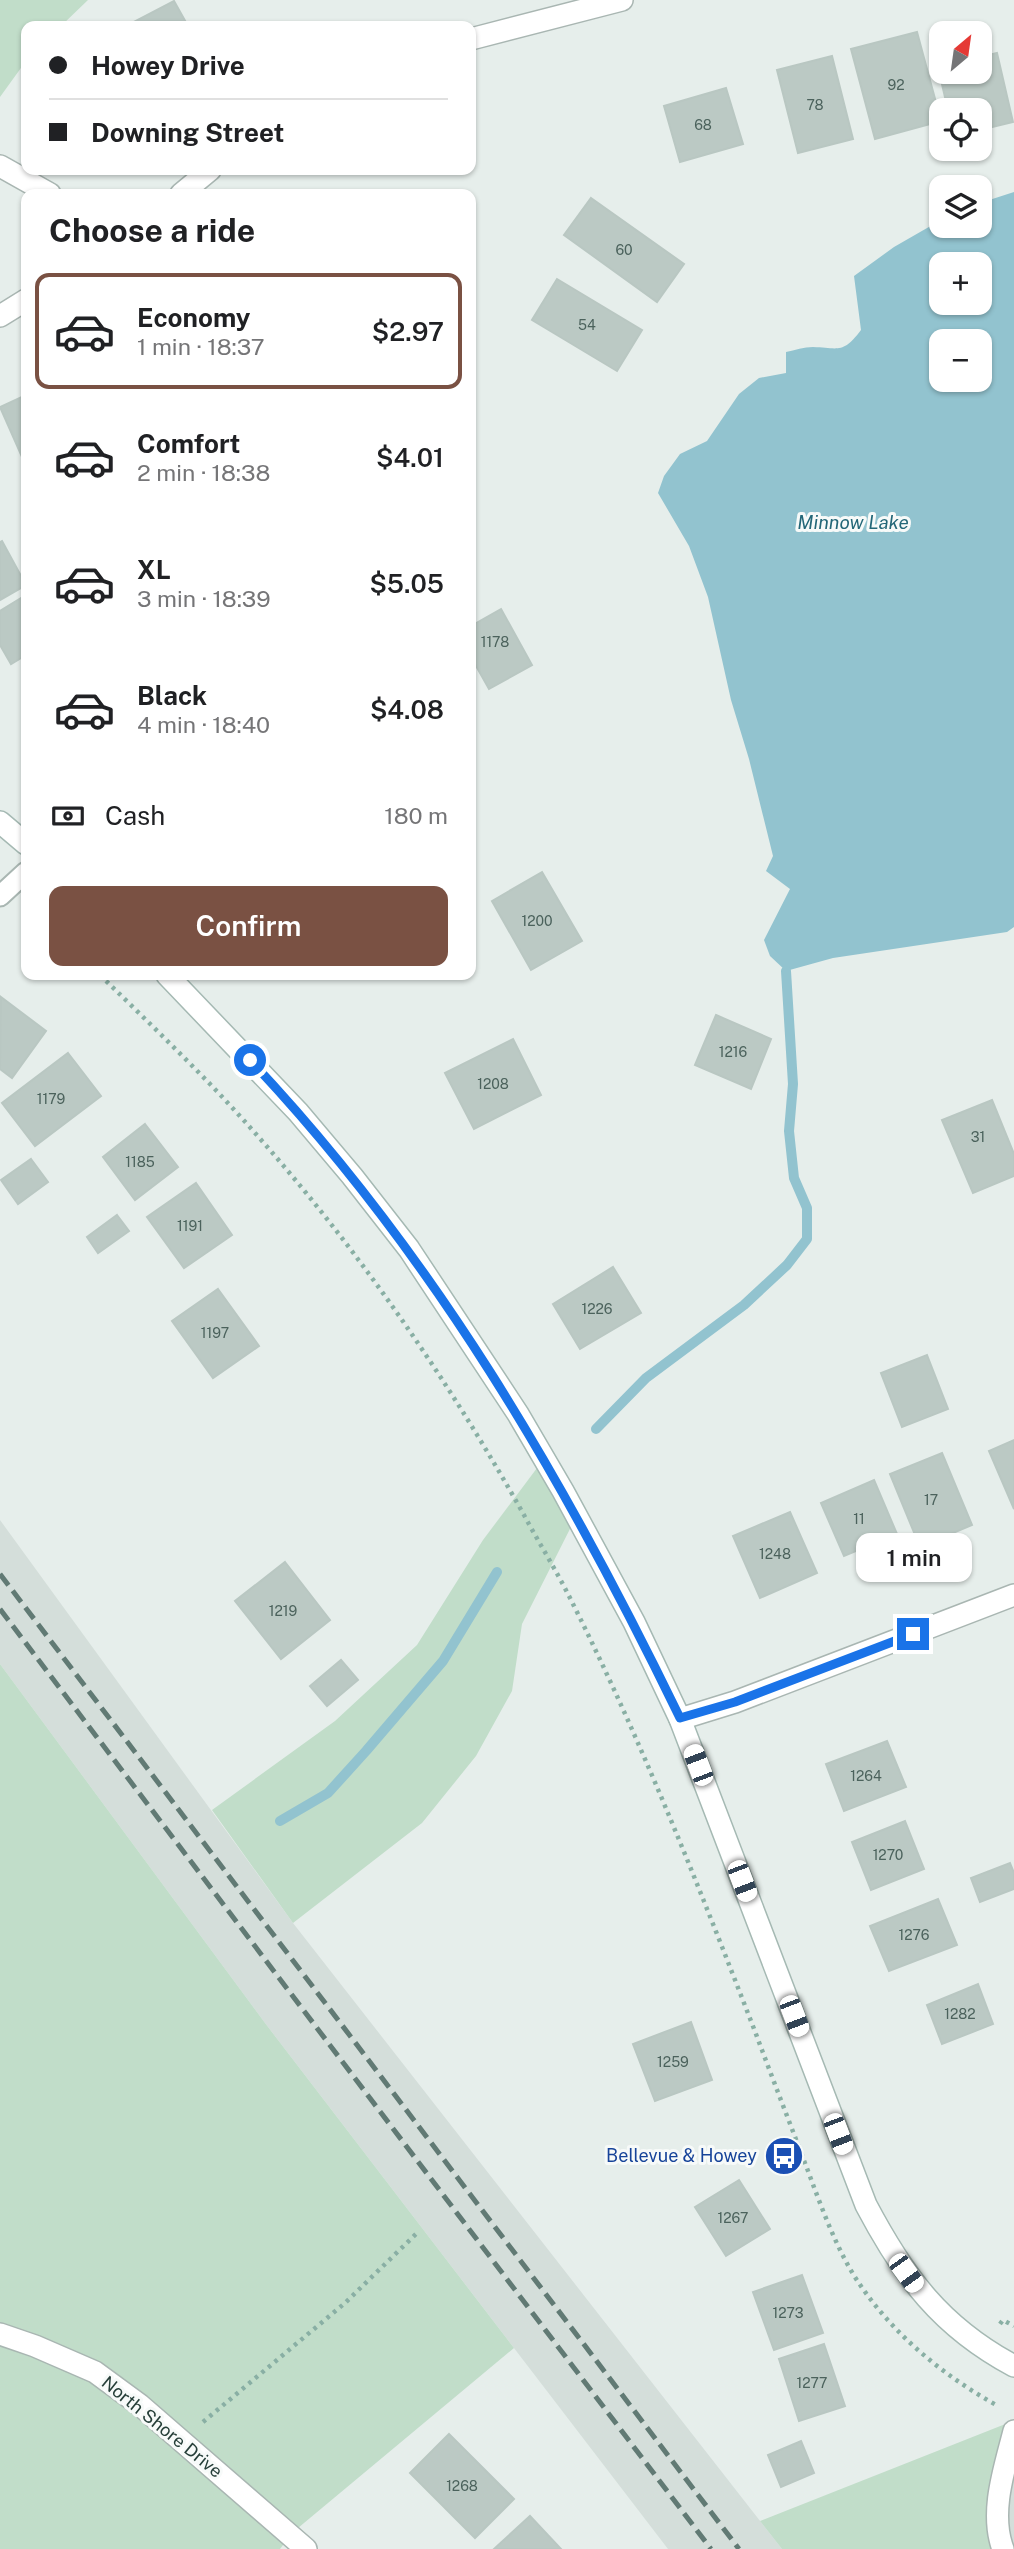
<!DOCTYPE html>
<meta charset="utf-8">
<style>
body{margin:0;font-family:"Public Sans",sans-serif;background:#f6f6f6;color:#202124;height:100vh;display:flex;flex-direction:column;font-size:26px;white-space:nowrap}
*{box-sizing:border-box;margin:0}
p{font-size:23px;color:#757577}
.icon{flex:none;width:38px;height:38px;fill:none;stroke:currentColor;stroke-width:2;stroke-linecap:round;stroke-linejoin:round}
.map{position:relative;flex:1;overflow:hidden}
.sheet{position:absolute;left:21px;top:189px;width:455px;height:791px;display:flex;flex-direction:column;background:#fff;border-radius:14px;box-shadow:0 2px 5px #0004}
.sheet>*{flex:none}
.guide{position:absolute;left:21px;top:21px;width:455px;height:154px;border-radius:14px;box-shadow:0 2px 5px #0004;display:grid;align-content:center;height:154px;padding:0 28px;background:#fff}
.needle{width:46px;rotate:29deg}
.fabs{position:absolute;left:929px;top:21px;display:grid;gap:14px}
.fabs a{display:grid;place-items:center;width:63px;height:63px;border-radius:14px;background:#fff;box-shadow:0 2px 5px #0004;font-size:35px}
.end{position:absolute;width:32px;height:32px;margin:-16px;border:9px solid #1a73e8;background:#fff;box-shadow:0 0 0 4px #fff}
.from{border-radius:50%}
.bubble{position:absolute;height:49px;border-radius:14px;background:#fff;box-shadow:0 2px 5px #0004;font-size:23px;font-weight:600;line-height:49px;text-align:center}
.car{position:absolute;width:21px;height:42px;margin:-21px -10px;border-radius:9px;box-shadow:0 0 5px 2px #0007;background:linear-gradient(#fff 24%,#345 0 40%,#fff 0 76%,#345 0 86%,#fff 0)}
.guide b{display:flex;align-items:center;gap:24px;height:66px;font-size:26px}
.guide b+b{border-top:2px solid #e0e0e0}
.guide i{width:18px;height:18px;background:#202124}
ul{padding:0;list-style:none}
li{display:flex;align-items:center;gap:21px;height:116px;margin:0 14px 10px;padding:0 14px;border:4px solid transparent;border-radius:14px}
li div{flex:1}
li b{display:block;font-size:26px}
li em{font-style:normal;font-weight:600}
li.active{border-color:#7a5143}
li>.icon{width:63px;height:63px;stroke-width:1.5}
h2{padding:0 28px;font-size:32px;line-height:84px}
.pay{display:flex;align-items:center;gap:18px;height:77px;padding:0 28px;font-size:26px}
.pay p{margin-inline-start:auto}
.primary-button{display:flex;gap:14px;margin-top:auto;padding:14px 28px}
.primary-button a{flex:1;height:80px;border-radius:14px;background:#7a5143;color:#fff;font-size:28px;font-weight:600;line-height:80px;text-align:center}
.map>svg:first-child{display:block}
.built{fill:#d4deda}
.green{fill:#c1ddc9}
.water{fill:#92c3cf;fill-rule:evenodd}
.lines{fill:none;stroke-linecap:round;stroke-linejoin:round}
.stream{stroke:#92c3cf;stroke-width:10}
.building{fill:#bbc9c4;stroke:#b9c7c2;stroke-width:2}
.lane-casing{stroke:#a9b6b2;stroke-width:23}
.street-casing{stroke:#a9b6b2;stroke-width:24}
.secondary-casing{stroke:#a5b9b3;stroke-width:24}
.path{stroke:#89afa4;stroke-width:4.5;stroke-dasharray:3.5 5;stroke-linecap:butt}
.lane{stroke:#fff;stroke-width:19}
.street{stroke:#fff;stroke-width:21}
.secondary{stroke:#fff;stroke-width:21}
.rail{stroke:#617a74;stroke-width:5;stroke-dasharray:14 7;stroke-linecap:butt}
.route{stroke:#1a73e8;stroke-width:9}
.labels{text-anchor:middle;stroke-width:6;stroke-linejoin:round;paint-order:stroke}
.number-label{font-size:14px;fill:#4b625c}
.transit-label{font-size:18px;fill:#164399;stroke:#f7faf9;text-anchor:end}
.street-label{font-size:18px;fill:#263f39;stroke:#f7faf9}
.water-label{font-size:19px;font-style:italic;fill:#236778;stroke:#f7faf9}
</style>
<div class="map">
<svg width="1014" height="2549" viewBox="0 0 1014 2549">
<rect width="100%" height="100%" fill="#e6eeeb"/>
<!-- built -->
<path class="built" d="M0 1520 293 1923 782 2549H668L265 2023 0 1664Z
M1014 2419V2549H999L1006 2451Z"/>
<!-- green -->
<path class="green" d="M0 0H88L61 26H26V61L0 97Z
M546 1456 578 1513 522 1624 512 1691 476 1756 422 1823 293 1923 212 1810 335 1721 417 1645 483 1540Z
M0 1664 265 2023 514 2348 292 2533 280 2549H0Z
M1013 2421 999 2549H782L760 2521Z"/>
<!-- water -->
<path class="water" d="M1014 192V927L1007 932 833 958 786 971 770 956 764 940 790 889 766 871 773 856 749 759 731 700 708 597 689 546 658 493 664 476 680 454 707 441 739 394 759 378 786 373V352C795 350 804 347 813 347 839 348 843 354 861 330L854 276 894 247 941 220 942 226H980V203ZM942 264H980V303H942ZM942 341H980V380H942Z"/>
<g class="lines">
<!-- stream -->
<path class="stream" d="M596 1429 646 1378 744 1305 787 1265 807 1239V1208L794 1178 789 1131 793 1084 786 971
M280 1821 328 1793 366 1751 443 1661 497 1572"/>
</g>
<!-- building -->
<path class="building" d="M174 1 188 26H129L128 25Z
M917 32 941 121 875 139 851 49Z
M997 53 1013 122 980 130V110H948L938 67 942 66V72H980V57Z
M832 56 853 139 798 153 777 70Z
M726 88 743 144 680 162 664 106Z
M591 198 684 264 657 302 564 235Z
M557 279 642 330 617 371 532 320Z
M26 395V455L22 457 0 407Z
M2 541 26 585 0 600V542Z
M26 595V655L11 664 0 645V611Z
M501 609 532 665 489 689 471 657V626Z
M542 872 582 941 531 970 492 901Z
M1 997 46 1031 12 1078 0 1069Z
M716 1015 771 1039 751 1089 695 1065Z
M513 1039 541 1095 474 1129 445 1073Z
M68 1053 101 1096 35 1146 2 1103Z
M992 1100 1014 1154V1176L973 1193 942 1120Z
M145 1124 178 1167 135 1200 103 1157Z
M31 1159 48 1182 18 1204 1 1180Z
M196 1183 232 1235 184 1268 147 1217Z
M117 1215 129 1231 98 1253 87 1237Z
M613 1267 641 1313 580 1349 553 1304Z
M218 1289 259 1346 213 1378 172 1321Z
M927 1355 948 1409 902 1427 881 1373Z
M1014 1440V1509L989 1451Z
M942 1453 972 1525 920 1547 890 1474Z
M874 1480 897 1534 844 1556 821 1503Z
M790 1512 817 1573 760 1598 733 1536Z
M285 1562 330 1620 281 1659 235 1601Z
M341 1660 358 1680 327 1706 310 1686Z
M887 1741 906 1787 844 1811 826 1764Z
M905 1821 924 1869 871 1890 852 1842Z
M1010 1863 1014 1873V1889L980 1902 971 1878Z
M938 1899 957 1945 889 1971 870 1926Z
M978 1984 993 2024 942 2044 927 2005Z
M691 2022 712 2080 655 2101 633 2044Z
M739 2180 770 2229 726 2256 695 2207Z
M802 2275 823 2333 774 2350 753 2292Z
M824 2344 845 2406 799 2421 779 2359Z
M449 2434 514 2499 475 2538 410 2473Z
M801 2441 814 2473 781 2487 768 2455Z
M530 2516 561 2549H494Z"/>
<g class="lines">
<!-- lane casing -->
<g class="lane-casing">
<path id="lane" d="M0 896 26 872"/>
</g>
<!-- street casing -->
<g class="street-casing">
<path id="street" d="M471 39 622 0
M0 166 50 194
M181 194 210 170
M0 316 26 300
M680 1719 735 1702 1014 1595
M0 2334 35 2346 95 2372 140 2405 306 2549
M1003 2549C989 2512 1005 2467 1014 2431"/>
</g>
<!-- secondary casing -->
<g class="secondary-casing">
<path id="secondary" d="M0 822 26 844
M167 975 298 1112 352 1176 409 1249 518 1414 563 1491 634 1622 680 1719 866 2205C904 2277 941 2327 1014 2366"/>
</g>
<!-- path -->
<path class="path" d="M100 975C137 1011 174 1047 210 1084 333 1213 437 1360 524 1515 539 1543 556 1570 570 1598 641 1739 699 1887 756 2034 773 2080 791 2126 808 2171 821 2206 834 2242 853 2274 888 2330 940 2374 998 2406
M1000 2324 1003 2320 1014 2326
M203 2422 345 2303 417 2233"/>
<!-- lane -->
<use href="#lane" class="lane"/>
<!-- street -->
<use href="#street" class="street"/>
<!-- secondary -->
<use href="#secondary" class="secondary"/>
<!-- rail -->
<path class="rail" d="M0 1574 739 2549
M0 1609 711 2549"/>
</g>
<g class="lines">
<!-- route -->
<path class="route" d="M250 1060C434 1255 564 1479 680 1718L735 1702 913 1634"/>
</g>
<!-- icons -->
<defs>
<g id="bus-disc" transform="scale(2.0125)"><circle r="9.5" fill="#1a4fb4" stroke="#f7faf9"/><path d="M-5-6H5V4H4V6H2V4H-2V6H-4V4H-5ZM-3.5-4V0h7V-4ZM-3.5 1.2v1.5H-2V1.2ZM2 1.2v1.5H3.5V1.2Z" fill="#fff"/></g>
</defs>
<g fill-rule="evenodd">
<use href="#bus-disc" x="784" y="2156"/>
</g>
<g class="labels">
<!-- number labels -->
<g class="number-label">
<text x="896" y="90">92</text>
<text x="815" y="110">78</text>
<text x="703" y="130">68</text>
<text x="624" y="255">60</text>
<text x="587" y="330">54</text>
<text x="495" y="647">1178</text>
<text x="537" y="926">1200</text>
<text x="733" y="1057">1216</text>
<text x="493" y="1089">1208</text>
<text x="51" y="1104">1179</text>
<text x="978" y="1142">31</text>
<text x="140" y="1167">1185</text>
<text x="190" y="1231">1191</text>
<text x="597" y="1314">1226</text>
<text x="215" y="1338">1197</text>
<text x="931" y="1505">17</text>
<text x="859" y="1524">11</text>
<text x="775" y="1559">1248</text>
<text x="283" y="1616">1219</text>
<text x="866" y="1781">1264</text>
<text x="888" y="1860">1270</text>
<text x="914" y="1940">1276</text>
<text x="960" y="2019">1282</text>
<text x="673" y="2067">1259</text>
<text x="733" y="2223">1267</text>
<text x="788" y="2318">1273</text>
<text x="812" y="2388">1277</text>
<text x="462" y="2491">1268</text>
</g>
<!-- transit labels -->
<g class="transit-label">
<text x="757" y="2162">Bellevue &amp; Howey</text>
</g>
<!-- street labels -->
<g class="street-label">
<text transform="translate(162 2427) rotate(39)" y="6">North Shore Drive</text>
</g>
<!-- water labels -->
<g class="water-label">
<text x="853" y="529">Minnow Lake</text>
</g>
</g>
</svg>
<div class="fabs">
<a><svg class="needle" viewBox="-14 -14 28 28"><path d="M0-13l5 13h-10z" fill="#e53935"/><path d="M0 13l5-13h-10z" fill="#757577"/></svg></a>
<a><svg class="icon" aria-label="locate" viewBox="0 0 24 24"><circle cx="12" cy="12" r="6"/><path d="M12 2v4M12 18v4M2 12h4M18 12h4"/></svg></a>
<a><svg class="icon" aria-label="layers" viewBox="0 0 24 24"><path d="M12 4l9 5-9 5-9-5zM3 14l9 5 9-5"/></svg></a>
<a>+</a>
<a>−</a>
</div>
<i class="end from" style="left:250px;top:1060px"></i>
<i class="end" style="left:913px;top:1634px"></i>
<div class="bubble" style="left:856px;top:1533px;width:116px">1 min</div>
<i class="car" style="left:698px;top:1765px;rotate:339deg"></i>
<i class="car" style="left:742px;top:1881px;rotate:159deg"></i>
<i class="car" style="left:794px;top:2016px;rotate:159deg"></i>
<i class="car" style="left:838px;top:2134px;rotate:159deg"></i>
<i class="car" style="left:906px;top:2273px;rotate:144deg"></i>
<div class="guide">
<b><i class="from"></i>Howey Drive</b>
<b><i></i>Downing Street</b>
</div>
<section class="sheet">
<h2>Choose a ride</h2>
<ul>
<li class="active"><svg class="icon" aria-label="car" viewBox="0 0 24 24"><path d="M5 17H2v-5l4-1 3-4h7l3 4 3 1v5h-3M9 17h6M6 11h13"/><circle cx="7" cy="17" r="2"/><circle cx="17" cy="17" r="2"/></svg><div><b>Economy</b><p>1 min · 18:37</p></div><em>$2.97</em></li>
<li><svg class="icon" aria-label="car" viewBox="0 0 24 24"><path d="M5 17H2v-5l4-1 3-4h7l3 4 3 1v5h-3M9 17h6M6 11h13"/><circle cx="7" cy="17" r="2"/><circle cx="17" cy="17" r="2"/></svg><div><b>Comfort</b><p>2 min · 18:38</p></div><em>$4.01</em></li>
<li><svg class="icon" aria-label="car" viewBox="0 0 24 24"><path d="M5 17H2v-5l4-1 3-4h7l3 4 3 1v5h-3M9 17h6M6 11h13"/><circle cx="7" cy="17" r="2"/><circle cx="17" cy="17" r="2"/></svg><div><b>XL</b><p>3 min · 18:39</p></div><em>$5.05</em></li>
<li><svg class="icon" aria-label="car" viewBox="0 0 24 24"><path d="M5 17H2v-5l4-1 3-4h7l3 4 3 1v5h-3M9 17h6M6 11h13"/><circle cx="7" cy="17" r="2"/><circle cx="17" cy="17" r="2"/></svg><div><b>Black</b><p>4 min · 18:40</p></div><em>$4.08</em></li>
</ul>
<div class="pay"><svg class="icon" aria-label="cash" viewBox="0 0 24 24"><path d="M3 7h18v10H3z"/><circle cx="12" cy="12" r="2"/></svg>Cash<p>180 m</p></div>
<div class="primary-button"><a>Confirm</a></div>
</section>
</div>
